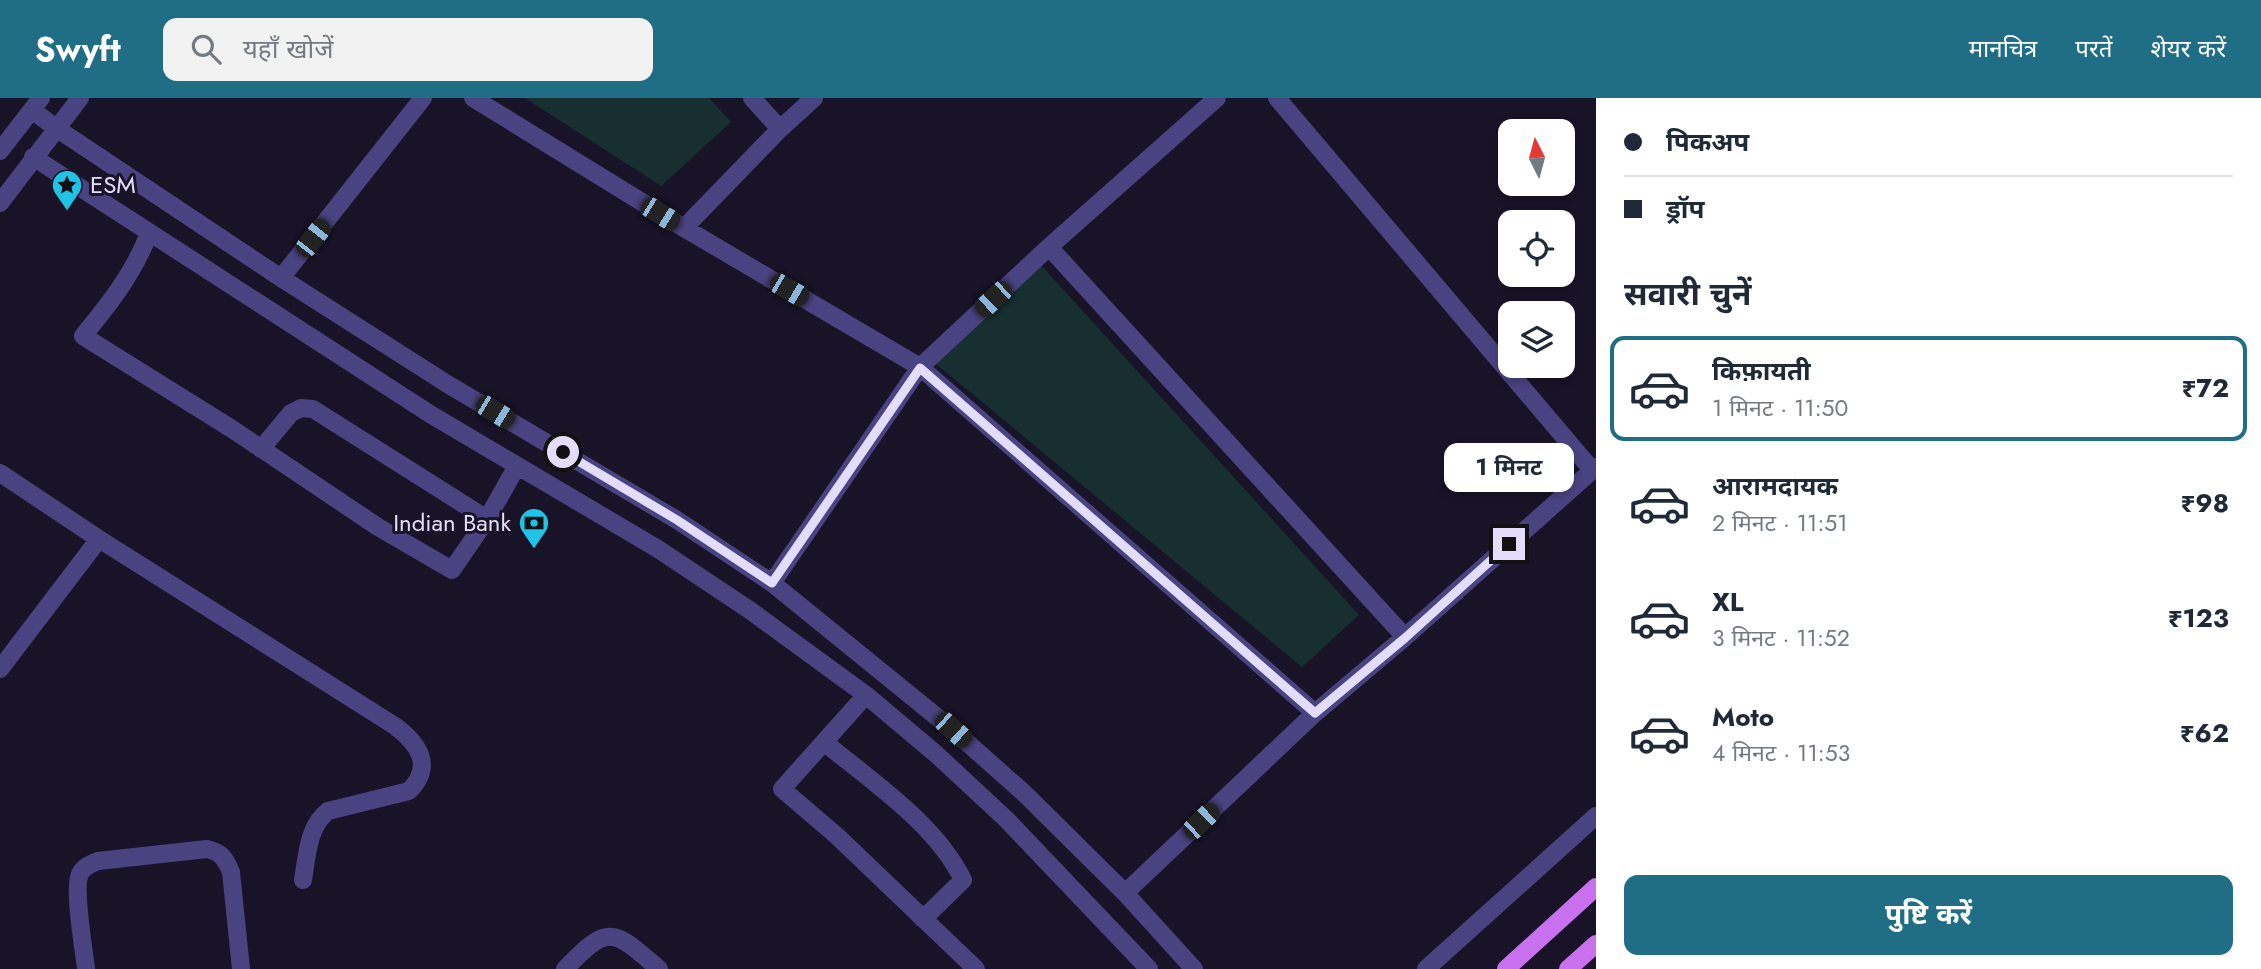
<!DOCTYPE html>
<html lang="hi">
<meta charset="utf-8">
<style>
body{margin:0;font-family:Jost,"Noto Sans Devanagari",sans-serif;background:#f2f2f3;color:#1f2937;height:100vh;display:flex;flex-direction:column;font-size:26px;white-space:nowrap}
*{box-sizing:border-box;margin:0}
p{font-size:23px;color:#747a83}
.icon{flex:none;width:38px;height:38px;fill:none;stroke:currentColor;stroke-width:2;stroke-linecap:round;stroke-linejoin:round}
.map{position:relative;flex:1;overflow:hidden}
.details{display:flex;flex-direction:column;background:#fff;width:665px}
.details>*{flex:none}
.guide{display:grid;align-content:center;height:154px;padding:0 28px;background:#fff}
.needle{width:46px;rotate:354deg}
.fabs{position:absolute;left:1498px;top:21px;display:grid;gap:14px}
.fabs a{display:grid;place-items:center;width:77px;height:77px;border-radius:14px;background:#fff;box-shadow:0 4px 10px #0003;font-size:35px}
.end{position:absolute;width:32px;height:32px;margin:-16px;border:9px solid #e3ddfb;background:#111;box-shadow:0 0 0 4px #111}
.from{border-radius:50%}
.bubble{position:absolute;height:49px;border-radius:14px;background:#fff;box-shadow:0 4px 10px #0003;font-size:23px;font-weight:700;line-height:49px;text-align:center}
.car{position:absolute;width:21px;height:42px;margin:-21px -10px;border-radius:9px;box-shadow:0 0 5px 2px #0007;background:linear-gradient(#222 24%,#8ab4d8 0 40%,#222 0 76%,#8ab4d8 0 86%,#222 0)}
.guide b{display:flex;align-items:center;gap:24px;height:66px;font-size:26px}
.guide b+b{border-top:2px solid #e0e1e3}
.guide i{width:18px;height:18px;background:#1f2937}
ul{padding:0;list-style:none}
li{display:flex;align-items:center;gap:21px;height:105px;margin:0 14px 10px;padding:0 14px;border:4px solid transparent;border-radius:14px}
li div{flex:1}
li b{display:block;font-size:26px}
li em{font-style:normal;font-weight:700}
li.on{border-color:#1f6e86}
li>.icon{width:63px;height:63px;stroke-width:1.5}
h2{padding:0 28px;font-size:32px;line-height:84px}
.button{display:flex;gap:14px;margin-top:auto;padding:14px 28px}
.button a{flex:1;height:80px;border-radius:14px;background:#1f6e86;color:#fff;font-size:28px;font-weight:700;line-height:80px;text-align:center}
header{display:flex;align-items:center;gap:42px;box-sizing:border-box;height:98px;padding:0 35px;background:#1f6e86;color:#fff}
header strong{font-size:33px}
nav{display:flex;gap:38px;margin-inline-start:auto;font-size:24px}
.search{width:490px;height:63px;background:#f2f2f3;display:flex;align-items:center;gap:18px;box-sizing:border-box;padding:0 24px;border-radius:14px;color:#747a83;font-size:26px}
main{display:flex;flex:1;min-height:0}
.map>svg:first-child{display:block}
.green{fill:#172f30}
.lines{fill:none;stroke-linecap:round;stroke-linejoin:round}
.minor{stroke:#4a4381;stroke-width:18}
.major{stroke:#c970ef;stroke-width:18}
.route{stroke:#e3ddfb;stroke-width:9}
.labels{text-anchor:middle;stroke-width:6;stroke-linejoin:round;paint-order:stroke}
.poi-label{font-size:24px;fill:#e3ddfb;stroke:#181327;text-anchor:start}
</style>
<header>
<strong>Swyft</strong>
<div class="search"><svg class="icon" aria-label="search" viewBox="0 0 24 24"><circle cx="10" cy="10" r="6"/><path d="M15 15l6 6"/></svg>यहाँ खोजें</div>
<nav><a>मानचित्र</a><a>परतें</a><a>शेयर करें</a></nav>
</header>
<main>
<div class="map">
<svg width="1596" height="871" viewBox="0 0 1596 871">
<rect width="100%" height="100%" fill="#181327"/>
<!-- green -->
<path class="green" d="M525 0H709L731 24 661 88Z
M1041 167 1359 517 1302 569 930 261Z"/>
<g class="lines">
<!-- minor -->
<path class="minor" d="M473 0 684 130 920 269 1315 615
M752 0 780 31
M1277 0 1592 372
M32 12 56 30 281 180 449 287 677 422 772 485 953 632 1024 695 1125 795 1194 871
M0 53 41 0
M33 59 430 316 658 451 751 513 866 597 936 656 1006 721 1149 871
M0 105 80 0
M684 130 780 31 814 0
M149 135C134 175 110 205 83 238L232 331 378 429 452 472 487 421 517 368
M1049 149 1405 539
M281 180 423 0
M261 351 291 315 301 310 313 311 487 421
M0 375 99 441 0 571
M99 441 395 628C419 646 434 668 409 693L328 713C308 728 307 758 303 782
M772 485 920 269 1049 149 1217 0
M866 597 782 691 837 738 976 871
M824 644C871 683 936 726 963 782L923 821
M1125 795 1315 615 1405 539 1596 369
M86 871C84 852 73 790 80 776 83 769 91 766 98 763L207 751C221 754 225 760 231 774L241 871
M565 871C609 825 613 831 659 871
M1426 871 1596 718"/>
<!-- major -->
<path class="major" d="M1506 871 1596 789
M1568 871 1596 846"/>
</g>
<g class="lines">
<!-- route -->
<path class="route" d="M563 354 677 422 772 485 920 270 1315 615 1405 540 1509 446"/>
</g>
<!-- icons -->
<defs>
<g id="sight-pin" transform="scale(1.575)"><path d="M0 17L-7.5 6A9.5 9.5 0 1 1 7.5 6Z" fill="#1ec3e6" stroke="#181327"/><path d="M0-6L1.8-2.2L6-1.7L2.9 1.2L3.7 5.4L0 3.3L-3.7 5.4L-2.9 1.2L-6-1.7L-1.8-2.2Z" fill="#111"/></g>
<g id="bank-pin" transform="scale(1.575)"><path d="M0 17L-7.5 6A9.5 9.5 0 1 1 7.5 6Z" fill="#1ec3e6" stroke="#181327"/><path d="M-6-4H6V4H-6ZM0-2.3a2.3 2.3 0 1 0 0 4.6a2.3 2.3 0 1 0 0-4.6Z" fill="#111"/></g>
</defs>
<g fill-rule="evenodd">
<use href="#sight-pin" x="67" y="87"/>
<use href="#bank-pin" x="534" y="425"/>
</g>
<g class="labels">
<!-- poi labels -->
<g class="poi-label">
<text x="90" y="95">ESM</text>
<text x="511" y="433" text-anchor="end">Indian Bank</text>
</g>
</g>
</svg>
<div class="fabs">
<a><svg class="needle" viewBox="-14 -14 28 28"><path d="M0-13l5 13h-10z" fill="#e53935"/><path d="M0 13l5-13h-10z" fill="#747a83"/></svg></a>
<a><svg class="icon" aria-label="locate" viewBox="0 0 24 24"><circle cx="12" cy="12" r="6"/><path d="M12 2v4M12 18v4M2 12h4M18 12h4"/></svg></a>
<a><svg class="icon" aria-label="layers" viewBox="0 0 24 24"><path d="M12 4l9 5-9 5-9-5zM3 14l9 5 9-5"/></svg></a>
</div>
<i class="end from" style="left:563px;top:354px"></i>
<i class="end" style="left:1509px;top:446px"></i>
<div class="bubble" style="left:1444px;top:345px;width:130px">1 मिनट</div>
<i class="car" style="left:660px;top:116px;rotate:122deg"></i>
<i class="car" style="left:313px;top:140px;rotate:38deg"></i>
<i class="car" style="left:789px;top:192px;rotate:120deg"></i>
<i class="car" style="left:993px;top:201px;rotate:227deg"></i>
<i class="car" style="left:495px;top:314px;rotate:121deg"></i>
<i class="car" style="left:953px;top:632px;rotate:132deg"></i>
<i class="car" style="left:1201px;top:723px;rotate:46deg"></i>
</div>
<section class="details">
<div class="guide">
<b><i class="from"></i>पिकअप</b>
<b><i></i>ड्रॉप</b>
</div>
<h2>सवारी चुनें</h2>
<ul>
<li class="on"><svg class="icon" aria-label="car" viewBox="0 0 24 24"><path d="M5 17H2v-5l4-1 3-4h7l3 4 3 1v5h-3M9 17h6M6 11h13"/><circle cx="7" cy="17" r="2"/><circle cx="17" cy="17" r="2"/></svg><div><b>किफ़ायती</b><p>1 मिनट · 11:50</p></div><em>₹72</em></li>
<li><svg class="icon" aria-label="car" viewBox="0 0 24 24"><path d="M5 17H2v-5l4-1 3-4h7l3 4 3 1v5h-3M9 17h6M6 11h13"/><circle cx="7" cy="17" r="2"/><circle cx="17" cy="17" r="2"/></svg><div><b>आरामदायक</b><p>2 मिनट · 11:51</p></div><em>₹98</em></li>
<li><svg class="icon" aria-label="car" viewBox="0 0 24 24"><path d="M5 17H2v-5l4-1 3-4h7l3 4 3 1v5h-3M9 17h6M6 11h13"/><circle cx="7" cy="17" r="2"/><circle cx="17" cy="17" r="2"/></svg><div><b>XL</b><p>3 मिनट · 11:52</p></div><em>₹123</em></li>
<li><svg class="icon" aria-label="car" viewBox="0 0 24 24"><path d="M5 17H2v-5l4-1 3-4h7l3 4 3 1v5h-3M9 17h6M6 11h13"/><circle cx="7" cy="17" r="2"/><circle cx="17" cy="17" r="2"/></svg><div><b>Moto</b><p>4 मिनट · 11:53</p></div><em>₹62</em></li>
</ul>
<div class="button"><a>पुष्टि करें</a></div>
</section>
</main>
